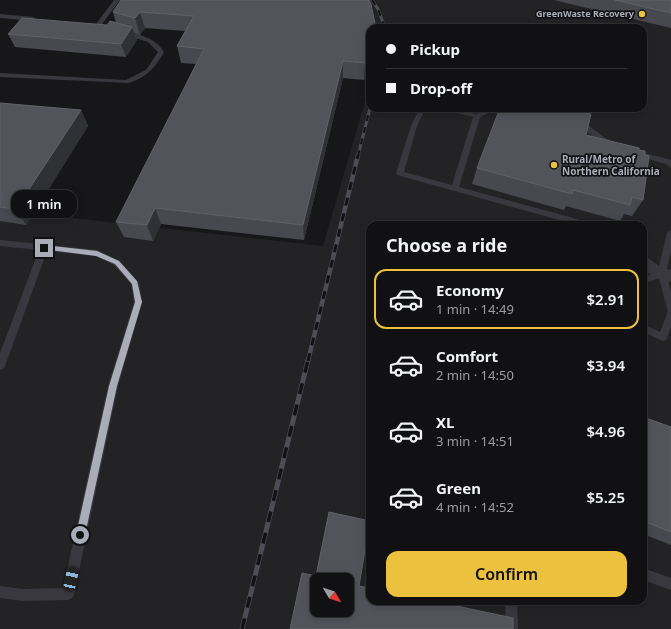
<!DOCTYPE html>
<meta charset="utf-8">
<style>
body{margin:0;font-family:"Noto Sans",sans-serif;background:#1a1a1c;color:#f1f3f6;height:100vh;display:flex;flex-direction:column;font-size:15px;white-space:nowrap}
*{box-sizing:border-box;margin:0}
p{font-size:13px;color:#9c9da0}
.icon{flex:none;width:22px;height:22px;fill:none;stroke:currentColor;stroke-width:2;stroke-linecap:round;stroke-linejoin:round}
.map{position:relative;flex:1;overflow:hidden}
.details{position:absolute;left:366px;top:221px;width:281px;height:384px;display:flex;flex-direction:column;background:#111113;border-radius:12px;box-shadow:0 2px 10px #0003,0 0 0 1px #303133}
.details>*{flex:none}
.top-card{position:absolute;left:366px;top:24px;width:281px;height:88px;border-radius:12px;box-shadow:0 2px 10px #0003,0 0 0 1px #303133;display:grid;align-content:center;height:88px;padding:0 20px;background:#111113}
.needle{width:26px;rotate:129deg}
.fabs{position:absolute;left:310px;top:573px;display:grid;gap:8px}
.fabs a{display:grid;place-items:center;width:44px;height:44px;border-radius:8px;background:#111113;box-shadow:0 2px 10px #0003,0 0 0 1px #303133;font-size:20px}
.end{position:absolute;width:18px;height:18px;margin:-9px;border:5px solid #aaadb8;background:#111;box-shadow:0 0 0 2px #111}
.from{border-radius:50%}
.bubble{position:absolute;height:28px;border-radius:12px;background:#111113;box-shadow:0 2px 10px #0003,0 0 0 1px #303133;font-size:13px;font-weight:600;line-height:28px;text-align:center}
.car{position:absolute;width:12px;height:24px;margin:-12px -6px;border-radius:5px;box-shadow:0 0 3px 1px #0007;background:linear-gradient(#222 24%,#8ab4d8 0 40%,#222 0 76%,#8ab4d8 0 86%,#222 0)}
.top-card b{display:flex;align-items:center;gap:14px;height:38px;font-size:15px}
.top-card b+b{border-top:1px solid #303133}
.top-card i{width:10px;height:10px;background:#f1f3f6}
ul{padding:0;list-style:none}
li{display:flex;align-items:center;gap:12px;height:60px;margin:0 8px 6px;padding:0 12px;border:2px solid transparent;border-radius:12px}
li div{flex:1}
li b{display:block;font-size:15px}
li em{font-style:normal;font-weight:600}
li.current{border-color:#ebc13d}
li>.icon{width:36px;height:36px;stroke-width:1.5}
h2{padding:0 20px;font-size:18px;line-height:48px}
.button{display:flex;gap:8px;margin-top:auto;padding:8px 20px}
.button a{flex:1;height:46px;border-radius:12px;background:#ebc13d;color:#111;font-size:16px;font-weight:600;line-height:46px;text-align:center}
.map>svg:first-child{display:block}
.built{fill:#232326;fill-rule:evenodd}
.lines{fill:none;stroke-linecap:round;stroke-linejoin:round}
.service{fill:#38383e;fill-rule:evenodd}
.minor{fill:#38383e;fill-rule:evenodd}
.rail-far2-casing{stroke:#4d4e55;stroke-width:3}
.rail-far1-casing{stroke:#4d4e55;stroke-width:4.5}
.rail-casing{stroke:#4d4e55;stroke-width:5}
.rail-far2{stroke:#121214;stroke-width:2;stroke-dasharray:6;stroke-linecap:butt}
.rail-far1{stroke:#121214;stroke-width:3;stroke-dasharray:8;stroke-linecap:butt}
.rail{stroke:#121214;stroke-width:3.5;stroke-dasharray:11;stroke-linecap:butt}
.wall{fill:#48494e}
.shaded-wall{fill:#303134}
.building{fill:#535459;stroke:#606268;fill-rule:evenodd}
.route{fill:#aaadb8}
.poi-dot{fill:#ebc13d;stroke:#121214;stroke-width:1.5}
.labels{text-anchor:middle;stroke-width:3.5;stroke-linejoin:round;paint-order:stroke}
.far-poi-label{font-size:9px;font-weight:bold;fill:#aaadb8;stroke:#121214;text-anchor:end}
.poi-label{font-size:10px;font-weight:bold;fill:#aaadb8;stroke:#121214;text-anchor:start}
</style>
<div class="map">
<svg width="671" height="629" viewBox="0 0 671 629">
<rect width="100%" height="100%" fill="#171719"/>
<!-- built -->
<path class="built" d="M360 0H671V629H0V210L323 246 370 84V108H643V28H374ZM370 225H643V601H370ZM317 580H347V610H317Z"/>
<g class="lines">
<!-- service -->
<path class="service" d="M114 0H120L100 27 87 26V24H96Z
M0 14 33 17 36 19 33 21 0 18Z
M124 31C140 35 155 37 164 52 155 68 147 77 129 83L0 77V73L126 80 146 70 158 52 148 42 122 34V32Z
M420 108H426L417 126 404 172 452 185 473 117 442 109 441 108H453L476 114 490 108H499L480 117 459 187 588 222 592 225H577L397 175 396 173 411 126Z
M575 121 585 123 612 143V147H606L581 127 575 125Z
M630 150H633L671 160V168L666 164 630 154Z
M671 230V251L666 273 671 292V327L666 340 663 341 643 332V324L660 332 668 312 659 278 643 284V277L651 274 643 272V266L649 267 643 262V254L659 266 667 233Z
M0 240 97 250 120 261 139 283 142 302 118 386 74 594 72 598 68 600 23 601 0 598V586L23 589 63 588 108 386 134 302 131 284 114 265 96 256 47 251 5 366 3 369 0 370V353L39 250 0 246Z
M643 568 671 578V590L643 580Z
M505 601H517L518 629H506Z"/>
<!-- minor -->
<path class="minor" d="M662 267 671 270V282L656 278 654 273 656 268Z"/>
<!-- rail-far2 casing -->
<g class="rail-far2-casing">
<path id="rail-far2" d="M372 0 378 9 385 28
M358 156 370 108"/>
</g>
<!-- rail-far1 casing -->
<g class="rail-far1-casing">
<path id="rail-far1" d="M308 361 358 155"/>
</g>
<!-- rail casing -->
<g class="rail-casing">
<path id="rail" d="M242 629 308 360"/>
</g>
<!-- rail-far2 -->
<use href="#rail-far2" class="rail-far2"/>
<!-- rail-far1 -->
<use href="#rail-far1" class="rail-far1"/>
<!-- rail -->
<use href="#rail" class="rail"/>
</g>
<!-- wall -->
<path class="wall" d="M121 0 370 28V73L368 72 364 80 343 78 304 240 161 224 153 241 124 237 116 222 196 64 181 63 177 46 185 31 145 28 140 35 134 33 137 40 126 57 15 47 8 34 107 25 116 23 113 12Z
M554 0H671V28Z
M0 103 81 110 88 126 26 225 0 221Z
M586 135 639 150 643 200 632 216 624 214 620 221 566 206 564 210 472 184 477 168Z
M643 417 671 427V545L643 534Z"/>
<!-- shaded-wall -->
<path class="shaded-wall" d="M140 12 145 28 140 35 135 18Z
M132 27 137 40 126 57 121 44Z
M369 55 368 72 364 80 365 63Z
M343 61V78L304 240 303 225Z
M81 110 88 126 26 225 16 209Z
M155 208 161 224 153 241 147 225Z"/>
<!-- building -->
<path class="building" d="M121 0H369L371 4 376 28H370V56L369 55 365 63 343 61 303 225 155 208 147 225 116 222 204 49 177 46 194 16 140 12 135 18 113 12Z
M615 0H671V13Z
M22 18 107 25 110 21 132 27 121 44 8 34Z
M0 103 81 110 16 209 0 207Z
M500 108H563L591 114 586 135 639 148V150L645 151V155L649 156 643 200 632 197 630 205 573 190 572 194 477 168Z
M643 417 671 427V532L643 521Z
M329 512 370 521 359 586 370 588V601H433L513 618V629H290L302 573 316 576ZM317 580H347V610H317Z"/>
<!-- route -->
<path class="route" d="M44 245 97 251 119 261 137 281 142 302 117 386 85 535 83 538 80 539 78 538 76 535 109 386 135 302 132 284 115 264 96 256 42 249 41 248Z"/>
<!-- markers -->
<g class="poi-dot">
<circle cx="642" cy="14" r="4"/>
<circle cx="554" cy="165" r="4"/>
</g>
<g class="labels">
<!-- far-poi labels -->
<g class="far-poi-label">
<text x="634" y="17">GreenWaste Recovery</text>
</g>
<!-- poi labels -->
<g class="poi-label">
<text x="562" y="163">Rural/Metro of<tspan x="562" dy="12">Northern California</tspan></text>
</g>
</g>
</svg>
<div class="fabs">
<a><svg class="needle" viewBox="-14 -14 28 28"><path d="M0-13l5 13h-10z" fill="#e53935"/><path d="M0 13l5-13h-10z" fill="#9c9da0"/></svg></a>
</div>
<i class="end from" style="left:80px;top:535px"></i>
<i class="end" style="left:44px;top:248px"></i>
<div class="bubble" style="left:11px;top:190px;width:66px">1 min</div>
<i class="car" style="left:71px;top:579px;rotate:12deg"></i>
<div class="top-card">
<b><i class="from"></i>Pickup</b>
<b><i></i>Drop-off</b>
</div>
<section class="details">
<h2>Choose a ride</h2>
<ul>
<li class="current"><svg class="icon" aria-label="car" viewBox="0 0 24 24"><path d="M5 17H2v-5l4-1 3-4h7l3 4 3 1v5h-3M9 17h6M6 11h13"/><circle cx="7" cy="17" r="2"/><circle cx="17" cy="17" r="2"/></svg><div><b>Economy</b><p>1 min · 14:49</p></div><em>$2.91</em></li>
<li><svg class="icon" aria-label="car" viewBox="0 0 24 24"><path d="M5 17H2v-5l4-1 3-4h7l3 4 3 1v5h-3M9 17h6M6 11h13"/><circle cx="7" cy="17" r="2"/><circle cx="17" cy="17" r="2"/></svg><div><b>Comfort</b><p>2 min · 14:50</p></div><em>$3.94</em></li>
<li><svg class="icon" aria-label="car" viewBox="0 0 24 24"><path d="M5 17H2v-5l4-1 3-4h7l3 4 3 1v5h-3M9 17h6M6 11h13"/><circle cx="7" cy="17" r="2"/><circle cx="17" cy="17" r="2"/></svg><div><b>XL</b><p>3 min · 14:51</p></div><em>$4.96</em></li>
<li><svg class="icon" aria-label="car" viewBox="0 0 24 24"><path d="M5 17H2v-5l4-1 3-4h7l3 4 3 1v5h-3M9 17h6M6 11h13"/><circle cx="7" cy="17" r="2"/><circle cx="17" cy="17" r="2"/></svg><div><b>Green</b><p>4 min · 14:52</p></div><em>$5.25</em></li>
</ul>
<div class="button"><a>Confirm</a></div>
</section>
</div>
